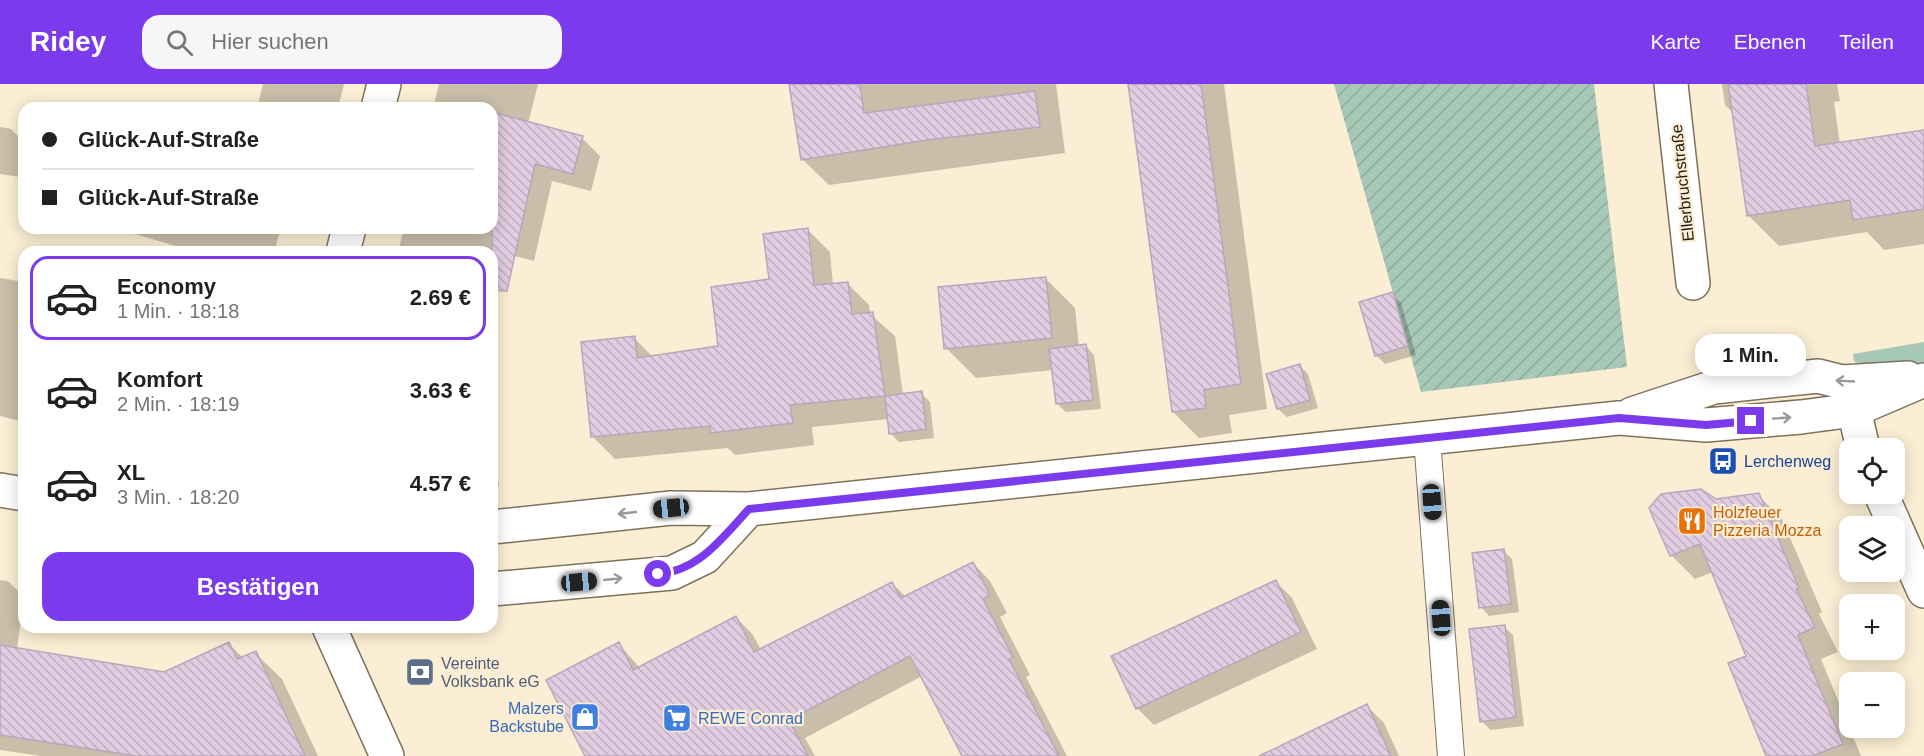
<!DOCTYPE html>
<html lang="de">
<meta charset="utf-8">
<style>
body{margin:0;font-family:Helvetica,sans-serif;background:#f6f6f6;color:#202124;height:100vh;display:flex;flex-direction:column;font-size:22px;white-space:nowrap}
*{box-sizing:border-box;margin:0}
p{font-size:20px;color:#757577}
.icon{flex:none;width:33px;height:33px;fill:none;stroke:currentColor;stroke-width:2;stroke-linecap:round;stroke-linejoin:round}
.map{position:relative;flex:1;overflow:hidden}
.panel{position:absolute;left:18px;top:162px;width:480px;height:387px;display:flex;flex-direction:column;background:#fff;border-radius:18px;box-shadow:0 3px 15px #0003}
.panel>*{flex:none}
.banner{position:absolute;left:18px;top:18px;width:480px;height:132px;border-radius:18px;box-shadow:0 3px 15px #0003;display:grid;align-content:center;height:132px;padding:0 24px;background:#fff}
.buttons{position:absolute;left:1839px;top:354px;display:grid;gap:12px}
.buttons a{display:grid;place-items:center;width:66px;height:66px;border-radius:12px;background:#fff;box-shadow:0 3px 15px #0003;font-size:30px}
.end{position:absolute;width:27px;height:27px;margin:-14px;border:8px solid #7c3aed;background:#fff;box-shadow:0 0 0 3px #fff}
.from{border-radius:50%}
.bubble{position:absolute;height:42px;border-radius:18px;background:#fff;box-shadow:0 3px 15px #0003;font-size:20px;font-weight:800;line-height:42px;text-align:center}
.car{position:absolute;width:18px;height:36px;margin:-18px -9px;border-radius:8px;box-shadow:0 0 4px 2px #0007;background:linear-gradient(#222 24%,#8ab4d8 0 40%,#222 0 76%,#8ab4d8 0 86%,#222 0)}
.banner b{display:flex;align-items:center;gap:21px;height:57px;font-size:22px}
.banner b+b{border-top:2px solid #e0e0e0}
.banner i{width:15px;height:15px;background:#202124}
ul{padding:10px 0 0;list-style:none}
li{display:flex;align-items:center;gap:18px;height:84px;margin:0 12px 9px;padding:0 12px;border:3px solid transparent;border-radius:18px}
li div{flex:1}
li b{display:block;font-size:22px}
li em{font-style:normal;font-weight:800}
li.current{border-color:#7c3aed}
li>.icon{width:54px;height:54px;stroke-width:1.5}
.button{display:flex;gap:12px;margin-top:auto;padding:12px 24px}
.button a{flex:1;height:69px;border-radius:18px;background:#7c3aed;color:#fff;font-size:24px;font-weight:800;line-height:69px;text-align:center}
header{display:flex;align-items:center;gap:36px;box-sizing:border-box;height:84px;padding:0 30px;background:#7c3aed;color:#fff}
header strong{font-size:28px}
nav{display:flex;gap:33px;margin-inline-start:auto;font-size:21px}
.search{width:420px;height:54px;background:#f6f6f6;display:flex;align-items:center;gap:15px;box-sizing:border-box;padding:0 21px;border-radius:18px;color:#757577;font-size:22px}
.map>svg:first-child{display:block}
.grass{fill:#a7c8b6}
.garden{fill:url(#garden-furrows)}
.shadow{fill:#0003}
.building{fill:url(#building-back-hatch);stroke:#baa6bb;stroke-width:1.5}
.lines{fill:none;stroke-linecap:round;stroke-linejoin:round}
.lane-casing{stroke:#7e725b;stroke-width:28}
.street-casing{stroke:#7e725b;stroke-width:36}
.lane{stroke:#fff;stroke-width:26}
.street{stroke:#fff;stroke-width:33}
.oneway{stroke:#9c9995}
.route{stroke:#7c3aed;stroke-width:8}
.labels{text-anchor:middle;stroke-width:4.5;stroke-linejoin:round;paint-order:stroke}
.street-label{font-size:16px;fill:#221d14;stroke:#fbeed4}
.transit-label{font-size:16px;fill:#164399;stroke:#fbeed4;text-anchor:start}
.food-label{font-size:16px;fill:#c56008;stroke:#fbeed4;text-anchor:start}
.service-label{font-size:16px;fill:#4e5e75;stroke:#fbeed4;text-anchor:start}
.shop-label{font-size:16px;fill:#366cbe;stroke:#fbeed4;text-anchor:end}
</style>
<header>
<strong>Ridey</strong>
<div class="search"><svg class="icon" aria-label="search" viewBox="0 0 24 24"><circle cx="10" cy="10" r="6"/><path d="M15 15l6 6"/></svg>Hier suchen</div>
<nav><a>Karte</a><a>Ebenen</a><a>Teilen</a></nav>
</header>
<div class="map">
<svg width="1924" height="672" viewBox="0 0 1924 672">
<defs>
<pattern id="garden-furrows" width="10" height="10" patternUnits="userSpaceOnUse" patternTransform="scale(1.5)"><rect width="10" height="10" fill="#a7c8b6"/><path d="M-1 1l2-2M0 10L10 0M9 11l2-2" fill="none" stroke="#8fab9c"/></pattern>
<pattern id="building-back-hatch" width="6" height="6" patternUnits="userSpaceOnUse" patternTransform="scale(1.5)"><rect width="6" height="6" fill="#e1cce2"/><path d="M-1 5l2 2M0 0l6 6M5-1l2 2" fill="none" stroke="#c1afc1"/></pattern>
</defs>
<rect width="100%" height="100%" fill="#fbeed4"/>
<!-- grass -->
<path class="grass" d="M1924 258V280L1870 286 1854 277 1853 270Z"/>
<!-- garden -->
<path class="garden" d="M1334 0H1594L1627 283 1421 308Z"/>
<!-- shadow -->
<path class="shadow" d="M263 0H344L338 24H257Z
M439 0H538L528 40 582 54 600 72 591 107 552 97 534 177 491 166 398 168 404 144H492V24H433Z
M809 0H1056L1065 69 829 101 802 75Z
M1130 0H1224L1267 325 1229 331 1232 349 1199 354 1173 328Z
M1722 0H1837L1840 17 1834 18 1840 60 1924 47V160L1884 166 1867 148 1779 162 1748 131 1733 29 1725 21Z
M0 43 11 45 24 58 20 93 0 90Z
M129 144H281L274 168H174L176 162 135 150Z
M808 146 830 168 833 201 847 199 869 221 870 230 895 252 903 311 921 309 930 318 934 354 899 358 890 349 889 335 812 343 814 361 735 371 728 364 615 375 593 353 634 254 653 273 719 263Z
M0 194 24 198V338L0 332Z
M1045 194 1075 224 1079 263 1086 262 1094 271 1101 325 1066 328 1057 320 1053 286 976 294 946 264Z
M1392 210 1401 219 1416 271 1385 280 1376 271Z
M1300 282 1308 290 1318 324 1287 333 1278 325 1268 291Z
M492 344 499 402 492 403Z
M1758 411 1782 435 1822 528 1819 530 1838 568 1821 575 1861 672H1768L1748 572 1713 488 1695 495 1671 471 1715 417Z
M1504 467 1512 475 1519 528 1489 532 1481 523Z
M973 479 990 497 1007 529 1000 533 1030 591 1026 593 1067 672H964L922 592 805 654 815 672H587L619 560 640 584 736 533 753 551 761 566 892 499 906 513Z
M0 496 8 497 24 513 17 565 164 589 228 559 243 574 255 569 282 595 318 672H41L0 666Z
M1275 497 1292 514 1317 565 1154 641 1137 624Z
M1504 543 1513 551 1524 642 1490 646 1482 637Z
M1367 622 1384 639 1399 672H1260Z"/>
<!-- building -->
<path class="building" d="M789 0H860L864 29 1035 7 1040 43 927 56 801 76Z
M1128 0H1201L1241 300 1204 306 1206 324 1172 328Z
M1728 0H1806L1815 62 1924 46V125L1853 136 1850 116 1747 132Z
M492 28 583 52 573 90 535 80 507 207 492 206Z
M808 144 814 201 848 198 852 230 873 228 885 312 790 321 793 339 711 349 710 342 591 353 581 258 635 252 637 274 718 262 711 203 769 195 763 150Z
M1046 193 1052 254 944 265 938 203Z
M1393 208 1408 262 1375 272 1359 218Z
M1086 260 1093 316 1056 320 1049 265Z
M1300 280 1310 316 1277 325 1266 290Z
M922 307 926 345 889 350 885 312Z
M1701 405 1716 415 1759 409 1799 504 1796 505 1815 543 1798 551 1843 660 1812 672H1766L1728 579 1746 572 1700 460 1670 472 1649 424 1661 410Z
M1504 465 1511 520 1479 524 1472 469Z
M973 478 990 511 983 515 1013 573 1009 575 1059 672H962L910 572 789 636 808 672H585L546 596 619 558 633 586 736 532 754 568 892 498 901 514Z
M1276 496 1301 548 1136 625 1111 572Z
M1505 541 1516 633 1480 638 1469 545Z
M229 558 237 575 256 567 305 672H136L0 651V561L164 588Z
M1367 620 1391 672H1259L1338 634Z"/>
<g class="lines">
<!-- lane casing -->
<g class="lane-casing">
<path id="lane" d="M1427 354 1451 672"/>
</g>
<!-- street casing -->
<g class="street-casing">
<path id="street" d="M1671 0 1693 199
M378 24 384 0
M343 168 349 144
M1854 326 1863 364
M1632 330 1714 303 1818 292 1842 298 1908 294
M0 406 24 410
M1881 410 1924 507
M492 443 671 424 749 425 1619 334 1706 341 1801 333 1854 326 1924 296
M492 505 672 489 705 473 749 425
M329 543 387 672"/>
</g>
<!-- lane -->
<use href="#lane" class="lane"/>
<!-- street -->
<use href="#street" class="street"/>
</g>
<!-- one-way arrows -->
<defs><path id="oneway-shaft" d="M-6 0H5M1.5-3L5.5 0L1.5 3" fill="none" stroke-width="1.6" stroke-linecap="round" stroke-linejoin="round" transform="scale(1.5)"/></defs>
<g class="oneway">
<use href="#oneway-shaft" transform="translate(1845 297) rotate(-177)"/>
<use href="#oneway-shaft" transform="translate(1782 334) rotate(-4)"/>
<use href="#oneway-shaft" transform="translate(627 429) rotate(174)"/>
<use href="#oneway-shaft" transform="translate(613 495) rotate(-6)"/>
</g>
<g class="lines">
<!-- route -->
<path class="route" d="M658 490C699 487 723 453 749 425L1619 334 1706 341 1751 337"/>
</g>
<!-- icons -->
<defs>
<g id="bus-square" transform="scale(1.5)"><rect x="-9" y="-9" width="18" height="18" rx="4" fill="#1a4fb4" stroke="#fbeed4"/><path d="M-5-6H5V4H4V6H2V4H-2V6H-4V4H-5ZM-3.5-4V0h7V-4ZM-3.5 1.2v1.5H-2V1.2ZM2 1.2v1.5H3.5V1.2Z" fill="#fff"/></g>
<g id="restaurant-square" transform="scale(1.5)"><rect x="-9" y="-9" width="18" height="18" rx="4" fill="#e8710a" stroke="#fbeed4"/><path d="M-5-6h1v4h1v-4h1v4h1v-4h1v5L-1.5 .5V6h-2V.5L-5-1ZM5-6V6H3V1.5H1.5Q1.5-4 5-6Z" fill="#fff"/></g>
<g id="bank-square" transform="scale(1.5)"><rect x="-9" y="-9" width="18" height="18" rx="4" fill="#5c6f8a" stroke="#fbeed4"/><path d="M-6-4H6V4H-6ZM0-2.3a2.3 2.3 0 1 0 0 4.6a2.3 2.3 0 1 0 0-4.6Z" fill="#fff"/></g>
<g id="shop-square" transform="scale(1.5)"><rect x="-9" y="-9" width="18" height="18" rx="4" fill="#3f7fe0" stroke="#fbeed4"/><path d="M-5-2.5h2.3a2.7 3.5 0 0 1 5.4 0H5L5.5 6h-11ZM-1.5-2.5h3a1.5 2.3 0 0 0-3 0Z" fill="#fff"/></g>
<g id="supermarket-square" transform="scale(1.5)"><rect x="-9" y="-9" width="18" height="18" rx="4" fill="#3f7fe0" stroke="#fbeed4"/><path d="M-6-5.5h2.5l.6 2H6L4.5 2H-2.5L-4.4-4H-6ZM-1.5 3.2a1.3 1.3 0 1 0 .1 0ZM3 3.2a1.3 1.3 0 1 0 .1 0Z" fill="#fff"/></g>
</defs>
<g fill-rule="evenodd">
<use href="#bus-square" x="1723" y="377"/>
<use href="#restaurant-square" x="1692" y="437"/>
<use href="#bank-square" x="420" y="588"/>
<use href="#shop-square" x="585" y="633"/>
<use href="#supermarket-square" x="677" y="634"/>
</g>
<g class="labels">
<!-- street labels -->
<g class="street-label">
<text transform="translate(1682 99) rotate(-96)" y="6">Ellerbruchstraße</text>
</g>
<!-- transit labels -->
<g class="transit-label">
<text x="1744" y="383">Lerchenweg</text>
</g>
<!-- food labels -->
<g class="food-label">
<text x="1713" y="434">Holzfeuer<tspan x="1713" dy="18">Pizzeria Mozza</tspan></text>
</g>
<!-- service labels -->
<g class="service-label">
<text x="441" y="585">Vereinte<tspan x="441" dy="18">Volksbank eG</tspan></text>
</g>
<!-- shop labels -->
<g class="shop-label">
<text x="564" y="630">Malzers<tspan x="564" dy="18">Backstube</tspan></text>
<text x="698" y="640" text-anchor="start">REWE Conrad</text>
</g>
</g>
</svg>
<div class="buttons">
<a><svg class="icon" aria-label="locate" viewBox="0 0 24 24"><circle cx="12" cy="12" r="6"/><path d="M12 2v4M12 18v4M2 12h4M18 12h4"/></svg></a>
<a><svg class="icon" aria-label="layers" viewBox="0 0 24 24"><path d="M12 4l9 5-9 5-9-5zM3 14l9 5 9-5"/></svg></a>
<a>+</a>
<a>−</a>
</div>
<i class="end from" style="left:658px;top:490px"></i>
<i class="end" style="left:1751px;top:337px"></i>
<div class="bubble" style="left:1695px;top:250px;width:111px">1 Min.</div>
<i class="car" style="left:1432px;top:418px;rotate:176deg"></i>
<i class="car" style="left:671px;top:424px;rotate:264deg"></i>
<i class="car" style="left:579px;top:498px;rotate:85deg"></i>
<i class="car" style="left:1441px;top:534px;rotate:356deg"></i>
<div class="banner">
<b><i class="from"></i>Glück-Auf-Straße</b>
<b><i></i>Glück-Auf-Straße</b>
</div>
<section class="panel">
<ul>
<li class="current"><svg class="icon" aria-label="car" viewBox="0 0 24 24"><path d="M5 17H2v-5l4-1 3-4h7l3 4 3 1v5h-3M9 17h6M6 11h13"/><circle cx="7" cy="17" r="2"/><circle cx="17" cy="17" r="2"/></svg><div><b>Economy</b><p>1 Min. · 18:18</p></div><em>2.69 €</em></li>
<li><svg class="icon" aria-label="car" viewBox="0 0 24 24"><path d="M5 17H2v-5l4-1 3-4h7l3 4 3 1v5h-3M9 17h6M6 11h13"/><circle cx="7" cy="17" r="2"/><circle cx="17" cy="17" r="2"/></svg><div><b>Komfort</b><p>2 Min. · 18:19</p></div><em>3.63 €</em></li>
<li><svg class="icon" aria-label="car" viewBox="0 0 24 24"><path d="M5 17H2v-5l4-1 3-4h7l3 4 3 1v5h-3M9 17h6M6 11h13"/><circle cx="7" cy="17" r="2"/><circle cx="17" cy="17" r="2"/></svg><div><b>XL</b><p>3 Min. · 18:20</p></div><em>4.57 €</em></li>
</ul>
<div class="button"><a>Bestätigen</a></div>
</section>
</div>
